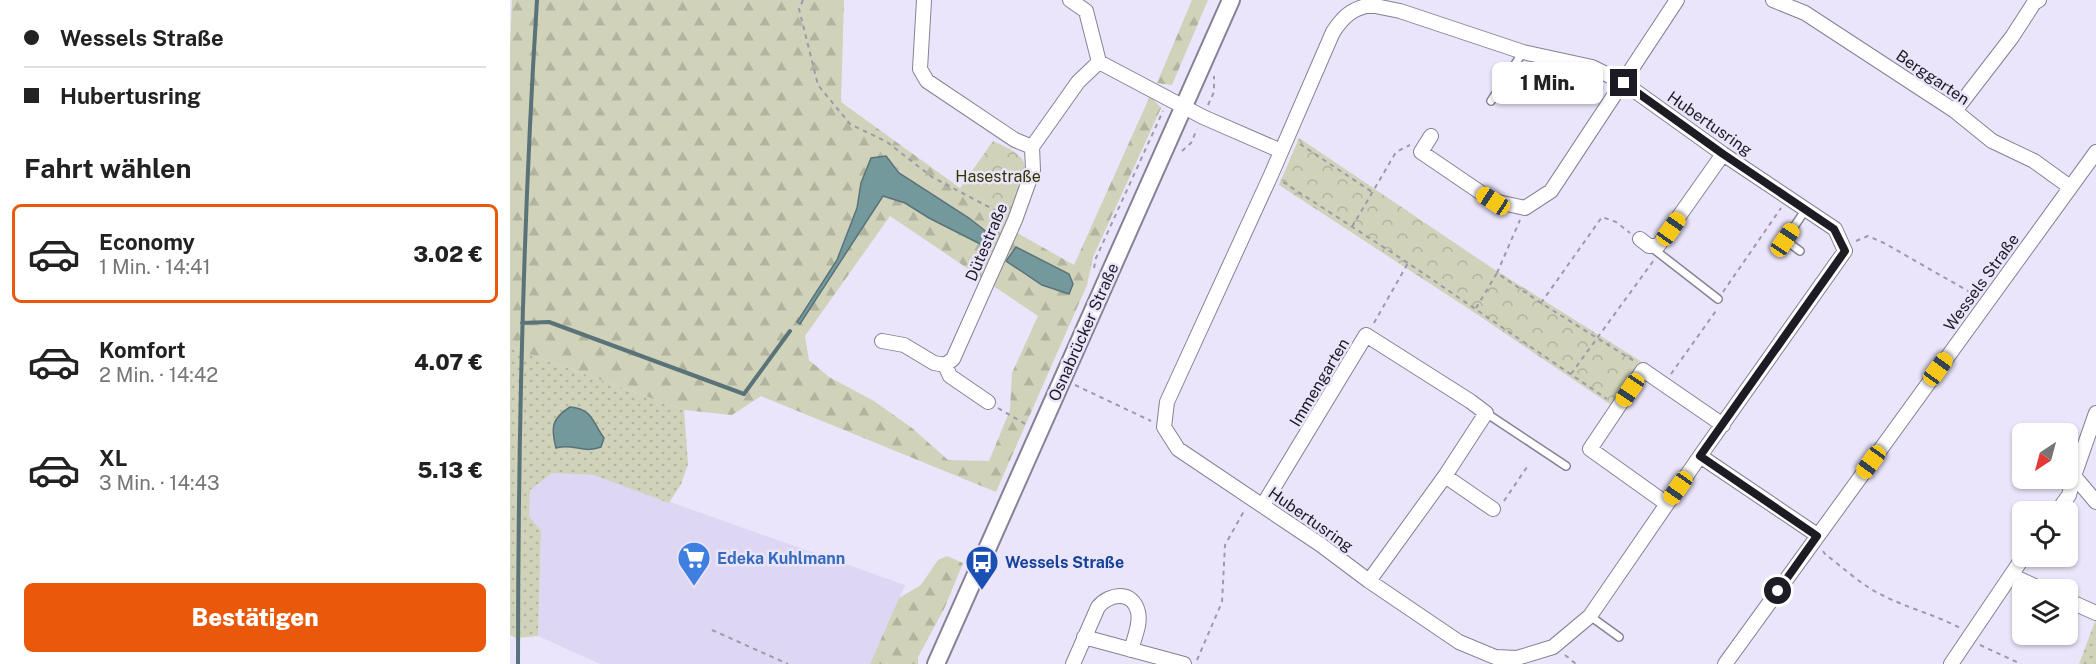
<!DOCTYPE html>
<html lang="de">
<meta charset="utf-8">
<style>
body{margin:0;font-family:"Public Sans",sans-serif;background:#f6f6f6;color:#222;height:100vh;display:flex;flex-direction:column;font-size:22px;white-space:nowrap}
*{box-sizing:border-box;margin:0}
p{font-size:20px;color:#767676}
.icon{flex:none;width:33px;height:33px;fill:none;stroke:currentColor;stroke-width:2;stroke-linecap:round;stroke-linejoin:round}
.map{position:relative;flex:1;overflow:hidden}
.panel{display:flex;flex-direction:column;background:#fff;width:510px}
.panel>*{flex:none}
.top-card{display:grid;align-content:center;height:132px;padding:0 24px;background:#fff}
.needle{width:39px;rotate:216deg}
.fabs{position:absolute;left:1502px;top:423px;display:grid;gap:12px}
.fabs a{display:grid;place-items:center;width:66px;height:66px;border-radius:9px;background:#fff;box-shadow:0 2px 4px #0004;font-size:30px}
.end{position:absolute;width:27px;height:27px;margin:-14px;border:8px solid #1d1b23;background:#fff;box-shadow:0 0 0 3px #fff}
.from{border-radius:50%}
.bubble{position:absolute;height:42px;border-radius:9px;background:#fff;box-shadow:0 2px 4px #0004;font-size:20px;font-weight:800;line-height:42px;text-align:center}
.car{position:absolute;width:18px;height:36px;margin:-18px -9px;border-radius:8px;box-shadow:0 0 4px 2px #0007;background:linear-gradient(#f5c518 24%,#345 0 40%,#f5c518 0 76%,#345 0 86%,#f5c518 0)}
.top-card b{display:flex;align-items:center;gap:21px;height:57px;font-size:22px}
.top-card b+b{border-top:2px solid #e0e0e0}
.top-card i{width:15px;height:15px;background:#222}
ul{padding:0;list-style:none}
li{display:flex;align-items:center;gap:18px;height:99px;margin:0 12px 9px;padding:0 12px;border:3px solid transparent;border-radius:9px}
li div{flex:1}
li b{display:block;font-size:22px}
li em{font-style:normal;font-weight:800}
li.active{border-color:#ea580c}
li>.icon{width:54px;height:54px;stroke-width:1.5}
h2{padding:0 24px;font-size:27px;line-height:72px}
.button{display:flex;gap:12px;margin-top:auto;padding:12px 24px}
.button a{flex:1;height:69px;border-radius:9px;background:#ea580c;color:#fff;font-size:24px;font-weight:800;line-height:69px;text-align:center}
main{display:flex;flex:1;min-height:0}
.map>svg:first-child{display:block}
.built{fill:#ddd7f3}
.grass{fill:url(#grass-dots)}
.forest{fill:url(#forest-firs);fill-rule:evenodd}
.park{fill:url(#park-crowns)}
.water{fill:#74999d;stroke:#5a7378;stroke-width:1.5}
.lines{fill:none;stroke-linecap:round;stroke-linejoin:round}
.stream{stroke:#5a7378;stroke-width:4}
.service-casing{stroke:#868295;stroke-width:10}
.minor-casing{stroke:#868295;stroke-width:16}
.tertiary-casing{stroke:#868295;stroke-width:20}
.path{stroke:#9e9aaa;stroke-width:2;stroke-dasharray:4.5 4.5;stroke-linecap:butt}
.service{stroke:#fff;stroke-width:7}
.minor{stroke:#fff;stroke-width:14}
.tertiary{stroke:#fff;stroke-width:16}
.route{stroke:#1d1b23;stroke-width:8}
.labels{text-anchor:middle;stroke-width:5;stroke-linejoin:round;paint-order:stroke}
.street-label{font-size:16px;fill:#1d1b23;stroke:#eae5fa}
.park-label{font-size:16px;fill:#333400;stroke:#eae5fa}
.shop-label{font-size:16px;font-weight:bold;fill:#366cbe;stroke:#eae5fa;text-anchor:start}
.transit-label{font-size:16px;font-weight:bold;fill:#164399;stroke:#eae5fa;text-anchor:start}
</style>
<main>
<section class="panel">
<div class="top-card">
<b><i class="from"></i>Wessels Straße</b>
<b><i></i>Hubertusring</b>
</div>
<h2>Fahrt wählen</h2>
<ul>
<li class="active"><svg class="icon" aria-label="car" viewBox="0 0 24 24"><path d="M5 17H2v-5l4-1 3-4h7l3 4 3 1v5h-3M9 17h6M6 11h13"/><circle cx="7" cy="17" r="2"/><circle cx="17" cy="17" r="2"/></svg><div><b>Economy</b><p>1 Min. · 14:41</p></div><em>3.02 €</em></li>
<li><svg class="icon" aria-label="car" viewBox="0 0 24 24"><path d="M5 17H2v-5l4-1 3-4h7l3 4 3 1v5h-3M9 17h6M6 11h13"/><circle cx="7" cy="17" r="2"/><circle cx="17" cy="17" r="2"/></svg><div><b>Komfort</b><p>2 Min. · 14:42</p></div><em>4.07 €</em></li>
<li><svg class="icon" aria-label="car" viewBox="0 0 24 24"><path d="M5 17H2v-5l4-1 3-4h7l3 4 3 1v5h-3M9 17h6M6 11h13"/><circle cx="7" cy="17" r="2"/><circle cx="17" cy="17" r="2"/></svg><div><b>XL</b><p>3 Min. · 14:43</p></div><em>5.13 €</em></li>
</ul>
<div class="button"><a>Bestätigen</a></div>
</section>
<div class="map">
<svg width="1586" height="664" viewBox="0 0 1586 664">
<defs>
<pattern id="grass-dots" width="8" height="8" patternUnits="userSpaceOnUse" patternTransform="scale(1.5)"><rect width="8" height="8" fill="#d0d2b9"/><path d="M2 2h.1M6 6h.1" fill="none" stroke="#b2b49f" stroke-width="1.8" stroke-linecap="round"/></pattern>
<pattern id="forest-firs" width="22" height="20" patternUnits="userSpaceOnUse" patternTransform="scale(1.5)"><rect width="22" height="20" fill="#d0d2b9"/><path d="M5 1l3.5 6h-7zM16 11l3.5 6h-7z" fill="#b2b49f"/></pattern>
<pattern id="park-crowns" width="20" height="18" patternUnits="userSpaceOnUse" patternTransform="scale(1.5)"><rect width="20" height="18" fill="#d0d2b9"/><path d="M2 6a3 3 0 1 1 6 0M12 15a3 3 0 1 1 6 0" fill="none" stroke="#b2b49f"/></pattern>
</defs>
<rect width="100%" height="100%" fill="#eae5fa"/>
<!-- built -->
<path class="built" d="M42 473 84 475 395 585 360 664H90L28 636 31 532 19 516V490Z"/>
<!-- grass -->
<path class="grass" d="M0 347 174 410 178 464 171 484 159 503 84 475 42 473 20 490 19 516 31 531 28 636 6 638 0 635Z
M1586 619V664H1569Z"/>
<!-- forest -->
<path class="forest" d="M2 0H334L331 102 450 188 500 214 495 226 564 265 640 96 651 108 583 257 577 285 486 492 251 396 222 415 174 410 0 347V46ZM376 156C403 192 448 210 483 237L478 248 419 218 395 203 373 196 289 324 287 322 327 260 347 208 351 183ZM380 216 528 316 502 373 500 410 479 461 438 460 402 428 364 401 319 377 299 360 295 336ZM507 247 559 274 543 290 515 275 497 261Z
M682 0H698L662 85 647 83Z
M437 556 453 563 434 609 408 657V664H360L389 598 411 585 428 560Z"/>
<!-- park -->
<path class="park" d="M789 138 982 268 1135 364 1104 407 965 313 769 185Z
M483 141C493 146 505 150 512 159 521 172 506 201 500 214L450 188Z"/>
<!-- water -->
<path class="water" d="M376 156 389 173 459 218 483 237 478 248 419 218 395 203 373 196 290 324 287 322 327 260 347 208 351 183 361 158Z
M506 247 559 274 563 284 559 294 532 285 496 261Z
M60 407C83 409 82 422 94 438L91 447C73 454 64 443 46 448 41 428 41 419 60 407Z"/>
<g class="lines">
<!-- stream -->
<path class="stream" d="M12 323 39 322 234 394 280 331
M8 664C8 442 13 221 27 0"/>
<!-- service casing -->
<g class="service-casing">
<path id="service" d="M1040 93 1061 63
M981 101 1013 52
M1141 247 1208 299
M1290 251 1275 240 1296 209
M976 413 1056 466
M1080 616 1109 637"/>
</g>
<!-- minor casing -->
<g class="minor-casing">
<path id="minor" d="M414 0 410 69 417 81 505 140 522 147
M560 0 576 11 589 62
M1263 0 1295 13 1445 111 1482 141 1524 161 1560 187
M860 5 890 11 1013 52 1082 67 1114 83 1213 154 1325 229 1335 251 1190 456 1080 616 1043 647 1007 658 985 657 949 642 859 581 811 545 668 449 654 427 657 402 761 175 823 32C833 17 841 9 860 5Z
M1445 111 1502 37 1524 3 1529 0
M921 136 911 152 983 201 1015 208 1041 191 1167 0
M1130 239 1139 246H1148L1213 154
M372 341 394 345 424 363 435 365 443 359 505 220 523 170 522 147 568 82 589 62 693 117 771 151
M435 365 440 376 478 402
M1190 456 1307 535
M935 476 983 509
M1564 476 1586 502
M1157 504 1080 449 1133 370 1213 425
M753 505 856 335 960 401 976 413 935 476 859 581
M1547 512 1559 495 1564 476 1586 413
M1501 575 1533 590
M1557 600 1586 613
M574 637 674 664
M563 664 588 607C600 593 623 590 628 612 631 624 624 638 621 650
M1215 664 1586 152
M1441 664 1514 556"/>
</g>
<!-- tertiary casing -->
<g class="tertiary-casing">
<path id="tertiary" d="M426 664 721 0"/>
</g>
<!-- path -->
<path class="path" d="M293 0 289 9 308 85 340 124 377 142 422 177 494 215
M698 105 704 92V76
M790 144 862 192
M672 151 681 143 687 129
M773 182 898 263 1097 399
M842 227 886 152 900 145
M1346 241 1358 236 1374 243 1465 295
M584 268 586 258 653 111
M987 273 1010 220
M1213 292 1271 208
M1031 303 1092 217 1106 222 1120 233
M966 308 987 273 1031 303 1124 361
M864 323 898 263
M1061 374 1144 260
M1161 374 1208 308
M565 385 641 421
M488 408 517 425
M994 501 1017 467
M1313 551 1315 554C1331 566 1354 587 1372 595 1397 608 1426 615 1450 628
M202 630 278 664
M1470 645 1511 664
M1055 655 1066 664
M687 660 712 602 715 545 734 511"/>
<!-- service -->
<use href="#service" class="service"/>
<!-- minor -->
<use href="#minor" class="minor"/>
<!-- tertiary -->
<use href="#tertiary" class="tertiary"/>
</g>
<g class="lines">
<!-- route -->
<path class="route" d="M1114 83 1213 154 1324 229 1335 251 1190 456 1307 536 1268 591"/>
</g>
<!-- icons -->
<defs>
<g id="supermarket-pin" transform="scale(1.725)"><path d="M0 17L-7.5 6A9.5 9.5 0 1 1 7.5 6Z" fill="#3f7fe0" stroke="#eae5fa"/><path d="M-6-5.5h2.5l.6 2H6L4.5 2H-2.5L-4.4-4H-6ZM-1.5 3.2a1.3 1.3 0 1 0 .1 0ZM3 3.2a1.3 1.3 0 1 0 .1 0Z" fill="#fff"/></g>
<g id="bus-pin" transform="scale(1.725)"><path d="M0 17L-7.5 6A9.5 9.5 0 1 1 7.5 6Z" fill="#1a4fb4" stroke="#eae5fa"/><path d="M-5-6H5V4H4V6H2V4H-2V6H-4V4H-5ZM-3.5-4V0h7V-4ZM-3.5 1.2v1.5H-2V1.2ZM2 1.2v1.5H3.5V1.2Z" fill="#fff"/></g>
</defs>
<g fill-rule="evenodd">
<use href="#supermarket-pin" x="184" y="558"/>
<use href="#bus-pin" x="472" y="562"/>
</g>
<g class="labels">
<!-- street labels -->
<g class="street-label">
<text transform="translate(1423 77) rotate(34)" y="6">Berggarten</text>
<text transform="translate(1200 123) rotate(35)" y="6">Hubertusring</text>
<text transform="translate(476 242) rotate(-67)" y="6">Dütestraße</text>
<text transform="translate(1471 282) rotate(-54)" y="6">Wessels Straße</text>
<text transform="translate(573 332) rotate(-66)" y="6">Osnabrücker Straße</text>
<text transform="translate(809 382) rotate(-59)" y="6">Immengarten</text>
<text transform="translate(801 519) rotate(35)" y="6">Hubertusring</text>
</g>
<!-- park labels -->
<g class="park-label">
<text x="488" y="182">Hasestraße</text>
</g>
<!-- shop labels -->
<g class="shop-label">
<text x="207" y="564">Edeka Kuhlmann</text>
</g>
<!-- transit labels -->
<g class="transit-label">
<text x="495" y="568">Wessels Straße</text>
</g>
</g>
</svg>
<div class="fabs">
<a><svg class="needle" viewBox="-14 -14 28 28"><path d="M0-13l5 13h-10z" fill="#e53935"/><path d="M0 13l5-13h-10z" fill="#767676"/></svg></a>
<a><svg class="icon" aria-label="locate" viewBox="0 0 24 24"><circle cx="12" cy="12" r="6"/><path d="M12 2v4M12 18v4M2 12h4M18 12h4"/></svg></a>
<a><svg class="icon" aria-label="layers" viewBox="0 0 24 24"><path d="M12 4l9 5-9 5-9-5zM3 14l9 5 9-5"/></svg></a>
</div>
<i class="end from" style="left:1268px;top:591px"></i>
<i class="end" style="left:1114px;top:83px"></i>
<div class="bubble" style="left:982px;top:62px;width:111px">1 Min.</div>
<i class="car" style="left:983px;top:201px;rotate:303deg"></i>
<i class="car" style="left:1161px;top:229px;rotate:35deg"></i>
<i class="car" style="left:1275px;top:240px;rotate:34deg"></i>
<i class="car" style="left:1428px;top:369px;rotate:36deg"></i>
<i class="car" style="left:1120px;top:390px;rotate:214deg"></i>
<i class="car" style="left:1361px;top:462px;rotate:216deg"></i>
<i class="car" style="left:1168px;top:488px;rotate:215deg"></i>
</div>
</main>
